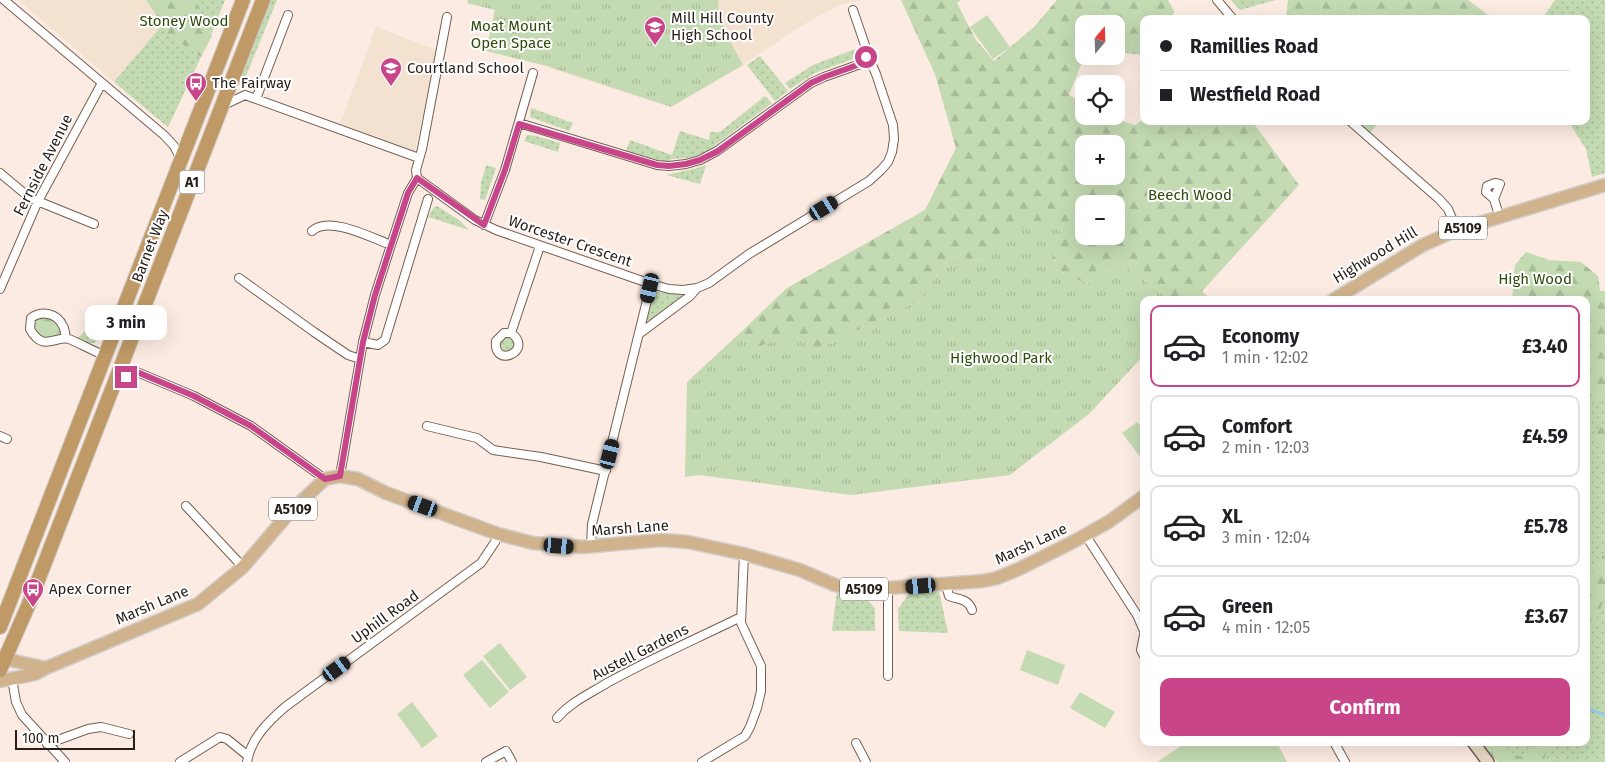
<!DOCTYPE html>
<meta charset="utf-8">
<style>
body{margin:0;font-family:"Fira Sans",sans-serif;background:#f2f2f2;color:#202124;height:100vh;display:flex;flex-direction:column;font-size:19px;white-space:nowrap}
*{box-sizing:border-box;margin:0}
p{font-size:16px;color:#757577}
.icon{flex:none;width:28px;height:28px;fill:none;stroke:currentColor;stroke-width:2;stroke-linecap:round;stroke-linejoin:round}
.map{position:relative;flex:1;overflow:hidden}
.details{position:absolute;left:1140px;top:296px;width:450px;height:450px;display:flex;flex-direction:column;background:#fff;border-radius:10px;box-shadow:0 5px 20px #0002}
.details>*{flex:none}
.guide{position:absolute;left:1140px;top:15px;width:450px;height:110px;border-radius:10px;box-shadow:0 5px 20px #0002;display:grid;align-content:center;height:110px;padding:0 20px;background:#fff}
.needle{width:32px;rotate:19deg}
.tools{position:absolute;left:1075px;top:15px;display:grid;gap:10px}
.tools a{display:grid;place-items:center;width:50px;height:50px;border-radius:10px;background:#fff;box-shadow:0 5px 20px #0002;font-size:25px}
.scale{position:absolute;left:15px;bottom:12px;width:120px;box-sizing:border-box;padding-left:5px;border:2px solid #281f19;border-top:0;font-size:14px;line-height:18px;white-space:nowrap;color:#281f19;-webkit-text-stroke:4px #fff;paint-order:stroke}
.end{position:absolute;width:22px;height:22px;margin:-11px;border:6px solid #c94589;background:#fff;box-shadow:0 0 0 2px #fff}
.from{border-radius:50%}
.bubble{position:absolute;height:35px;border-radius:10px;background:#fff;box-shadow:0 5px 20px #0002;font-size:16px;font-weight:700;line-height:35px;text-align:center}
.car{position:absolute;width:15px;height:30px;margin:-15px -8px;border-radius:6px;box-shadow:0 0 4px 1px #0007;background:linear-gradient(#222 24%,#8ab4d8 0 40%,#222 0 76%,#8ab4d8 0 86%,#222 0)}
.guide b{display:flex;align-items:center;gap:18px;height:48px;font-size:19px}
.guide b+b{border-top:1px solid #e0e0e0}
.guide i{width:12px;height:12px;background:#202124}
ul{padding:9px 0 0;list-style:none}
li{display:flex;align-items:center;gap:15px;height:82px;margin:0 10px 8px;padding:0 10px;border:2px solid #e0e0e0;border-radius:10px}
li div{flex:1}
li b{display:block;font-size:19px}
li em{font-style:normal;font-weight:700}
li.selected{border-color:#c94589}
li>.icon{width:45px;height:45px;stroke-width:1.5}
.button{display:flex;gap:10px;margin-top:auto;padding:10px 20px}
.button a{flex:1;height:58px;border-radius:10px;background:#c94589;color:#fff;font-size:20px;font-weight:700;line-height:58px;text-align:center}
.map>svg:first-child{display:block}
.education{fill:#f4e2d1}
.grass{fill:url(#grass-dots)}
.forest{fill:url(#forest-firs);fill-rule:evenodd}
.park{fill:url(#park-tufts)}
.garden{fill:#c3dab2}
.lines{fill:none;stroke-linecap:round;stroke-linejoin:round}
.stream{stroke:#92cdfb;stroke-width:2.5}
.minor-casing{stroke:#765f51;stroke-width:10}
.secondary-casing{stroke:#765f51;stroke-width:14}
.primary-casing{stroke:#d0cecc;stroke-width:15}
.trunk-casing{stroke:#d0cecc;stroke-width:16}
.minor{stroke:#fff;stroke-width:8}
.secondary{stroke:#e7d9c6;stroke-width:11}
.primary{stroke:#d0b38c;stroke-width:12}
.trunk{stroke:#c09a66;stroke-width:14}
.route{stroke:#c94589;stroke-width:6}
.labels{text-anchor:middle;stroke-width:4;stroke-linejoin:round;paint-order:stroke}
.shield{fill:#fff;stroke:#68625e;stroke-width:1}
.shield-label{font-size:14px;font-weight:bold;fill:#281f19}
.poi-label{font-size:15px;fill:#281f19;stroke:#fff;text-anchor:start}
.park-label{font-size:15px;fill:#2d4b0b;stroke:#fff}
.street-label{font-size:15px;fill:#281f19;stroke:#fff}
</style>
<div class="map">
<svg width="1605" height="762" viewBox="0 0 1605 762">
<defs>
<pattern id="grass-dots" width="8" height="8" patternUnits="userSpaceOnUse" patternTransform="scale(1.25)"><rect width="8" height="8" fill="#c3dab2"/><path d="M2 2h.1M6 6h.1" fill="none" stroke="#a8bb98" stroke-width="1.8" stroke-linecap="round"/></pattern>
<pattern id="forest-firs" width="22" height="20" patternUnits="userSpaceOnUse" patternTransform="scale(1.25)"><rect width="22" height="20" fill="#c3dab2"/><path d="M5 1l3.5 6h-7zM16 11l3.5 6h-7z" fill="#a8bb98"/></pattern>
<pattern id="park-tufts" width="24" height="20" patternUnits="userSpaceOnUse" patternTransform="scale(1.25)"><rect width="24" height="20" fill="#c3dab2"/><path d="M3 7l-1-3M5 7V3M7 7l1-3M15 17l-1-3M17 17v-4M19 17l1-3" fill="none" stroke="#a8bb98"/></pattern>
</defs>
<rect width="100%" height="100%" fill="#fcebe2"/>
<!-- education -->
<path class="education" d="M18 0H181L211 35 168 128Z
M522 0H863L839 5 801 26 743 65 671 107 549 68Z
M376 27 437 50 415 151 340 124Z"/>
<!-- grass -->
<path class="grass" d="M182 0H225L212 33 209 32Z
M269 0H277L242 86 245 87 244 91 238 82Z
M1231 0H1276L1240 10Z
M1555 0H1605V173L1592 177 1586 149 1568 121H1586V19H1542Z
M163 24 171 37 201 57 168 127 114 82Z
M855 49 858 51 853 59 815 73 790 89 785 83 813 65Z
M760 56 788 91 775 101 747 65Z
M765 96 772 103 699 157 671 159 669 163 626 151 630 140 672 155 680 131 709 140 710 132H720Z
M531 108 573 123 569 131 530 117Z
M527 135 536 136 560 143 558 152 524 141Z
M486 165 496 168 485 200 480 199 481 183Z
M706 165 700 184 666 175 697 168Z
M437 206 459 220 469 230 428 217 434 207Z
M656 292 683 295 649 321 647 320 653 295Z
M98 325 102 326 95 343H88L78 338 86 330 96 331Z
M500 344a7 7 0 1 1 14 0a7 7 0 1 1-14 0Z
M1605 397V762H1498L1481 743 1586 742V403H1589Z
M837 590 862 594 875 608V631H832Z
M939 591 948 633 899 631 898 609 910 592Z"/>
<!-- forest -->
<path class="forest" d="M146 0H196L212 36 201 57 171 37Z
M901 0H961L957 3 976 40 994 61 1034 27 1057 0H1168L1174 11 1173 19H1144V55L1116 52V24H1084V56H1091L1083 60 1069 95 1084 103V116H1107L1135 125 1144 119V121H1252L1299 185 1194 300H1169L1158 290 1120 263 1087 284 1056 269 1053 253 1003 240 980 261 950 256 920 300 817 350 792 334 758 347 740 333 787 288 925 210 956 148 935 74ZM1084 144H1116V176H1084ZM1084 204H1116V236H1084Z
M1288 0H1468L1494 19H1286Z
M1350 121H1380L1366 138Z
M1526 252 1549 260 1581 262 1598 276 1600 291H1605V397L1589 403H1586V300H1512L1515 265Z
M42 316C51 318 55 321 61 329L59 336C48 340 37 337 33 326L35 320Z
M1603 426H1605V449L1595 446V432Z
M1605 552V596L1586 649V598L1591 575Z
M1481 743H1498L1516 755 1523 757 1531 743H1550L1543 762H1498Z"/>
<!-- park -->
<path class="park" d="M468 0H718L719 16 729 39 743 65 671 107 547 66 486 51 495 10 467 3Z
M1036 221 1054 226 1063 234 1053 253 1056 269 1087 284 1120 263 1158 290 1169 300H1144V355L1089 414 1010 475 851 495 699 475 685 477 687 382 740 333 758 347 792 334 817 350 920 300 950 256 980 261 1003 240Z"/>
<!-- garden -->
<path class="garden" d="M987 15 1010 47 993 59 970 27Z
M1198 288 1212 300H1192L1189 297Z
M1137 422 1144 430V462L1122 433Z
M500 643 527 677 510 690 483 656Z
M1027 650 1065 665 1058 685 1020 670Z
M482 660 509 692 490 708 463 675Z
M1080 692 1115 712 1105 728 1070 708Z
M412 702 438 736 422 748 397 714Z
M1187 742 1277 743 1287 762H1157Z"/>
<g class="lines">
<!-- stream -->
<path class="stream" d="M1586 708 1605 715"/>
<!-- minor casing -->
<g class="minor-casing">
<path id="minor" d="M4 0 165 136 174 146 181 159
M1217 0 1233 19
M853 10 867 51 866 62
M256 99 288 15
M222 106 245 95 419 158
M1350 121 1439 199 1448 209 1457 230
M519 123 657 165 669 166 686 164 700 160 717 151 811 83 824 77 866 62
M0 173 30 198 94 224
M417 178 475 220 496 230 651 284 669 289 683 290 697 288 709 283 749 254 869 181 881 170 888 162 892 152 894 139 893 125 876 74 873 67 866 62
M1494 199 1486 192 1487 186 1495 183 1500 184 1494 199 1500 218
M484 225 505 170 533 73
M312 231C329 215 372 238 391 245
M239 278 314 332 348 355 360 359
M0 289 38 201 102 83
M511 333H504L496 341C493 370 535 350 511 333L540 246
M639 334 690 296 697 288
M66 338C65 334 65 329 63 326 57 313 42 310 31 318L30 329C43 353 56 335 69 339 81 344 93 351 106 356
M363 342 378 345 385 340 428 199
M116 381 137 372 194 396 251 426 325 479
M427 426 477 438 493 450 541 457 606 471
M0 436 7 439
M340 476 363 342 375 295 391 245 408 193 417 178 416 170 422 149 447 17
M186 506 243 567
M1086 536 1137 615 1144 631
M591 547 592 524 651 284
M946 584 949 596C958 600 968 598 972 610
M888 588V676
M1144 635 1141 650 1144 656
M12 679 16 702 22 715 65 762
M557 718C571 702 589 694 607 683 650 659 696 639 741 617
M1334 742 1345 762
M856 743 866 762
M47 744 88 729 101 727 129 734
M180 762 220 737 227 739 248 756
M247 762C251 738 268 722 285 707L481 563 495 542 498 534
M486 762 506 751 512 762
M702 762 745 736 750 727 757 708 761 691V666L741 623 744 554"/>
</g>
<!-- secondary casing -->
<g class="secondary-casing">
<path id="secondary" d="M1473 742 1488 762"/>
</g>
<!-- primary casing -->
<g class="primary-casing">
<path id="primary" d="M1333 300 1423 245 1457 230 1605 185
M0 661 5 659 46 668
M0 681 35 674 46 668 198 604 243 567 290 512 325 479 340 476 358 479 386 493 498 534 533 543 583 547 661 540 688 542 744 554 800 570 835 585 850 588H888L983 581 997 578 1019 569 1073 542 1110 521 1144 496"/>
</g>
<!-- trunk casing -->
<g class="trunk-casing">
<path id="trunk" d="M0 627 243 0
M0 670 28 606 263 0"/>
</g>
<!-- minor -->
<use href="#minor" class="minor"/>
<!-- secondary -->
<use href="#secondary" class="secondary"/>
<!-- primary -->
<use href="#primary" class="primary"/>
<!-- trunk -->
<use href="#trunk" class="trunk"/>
</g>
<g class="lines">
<!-- route -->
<path class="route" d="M126 377 137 372 194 396 251 426 325 479 340 476 363 342 375 295 408 193 417 178 484 225 505 170 519 124 657 165 669 166 686 164 700 160 718 151 811 83 824 77 866 62V57"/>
</g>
<!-- icons -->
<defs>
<g id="school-pin" transform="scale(1.125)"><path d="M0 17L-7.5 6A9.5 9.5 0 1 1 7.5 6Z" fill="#c94589" stroke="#fff"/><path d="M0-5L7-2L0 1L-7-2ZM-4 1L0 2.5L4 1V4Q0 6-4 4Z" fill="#fff"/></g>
<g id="bus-pin" transform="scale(1.125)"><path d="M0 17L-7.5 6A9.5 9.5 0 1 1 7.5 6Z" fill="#c94589" stroke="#fff"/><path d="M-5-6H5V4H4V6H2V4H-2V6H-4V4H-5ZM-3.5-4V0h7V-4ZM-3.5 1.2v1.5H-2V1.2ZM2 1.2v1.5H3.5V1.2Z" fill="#fff"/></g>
</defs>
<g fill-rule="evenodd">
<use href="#school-pin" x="655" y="27"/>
<use href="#school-pin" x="391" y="68"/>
<use href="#bus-pin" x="196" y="83"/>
<use href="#bus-pin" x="33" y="589"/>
</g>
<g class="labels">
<!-- shield labels -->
<g class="shield">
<rect x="179.5" y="170.5" width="25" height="23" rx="4"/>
<rect x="1439" y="216.5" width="48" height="23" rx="4"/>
<rect x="269" y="497.5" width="48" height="23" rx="4"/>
<rect x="840" y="577.5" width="48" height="23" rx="4"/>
</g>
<g class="shield-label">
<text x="192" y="187">A1</text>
<text x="1463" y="233">A5109</text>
<text x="293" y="514">A5109</text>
<text x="864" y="594">A5109</text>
</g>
<!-- poi labels -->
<g class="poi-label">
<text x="671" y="23">Mill Hill County<tspan x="671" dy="17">High School</tspan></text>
<text x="407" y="73">Courtland School</text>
<text x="212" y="88">The Fairway</text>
<text x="49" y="594">Apex Corner</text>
</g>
<!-- park labels -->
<g class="park-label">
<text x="184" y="26">Stoney Wood</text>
<text x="511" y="31">Moat Mount<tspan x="511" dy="17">Open Space</tspan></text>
<text x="1190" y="200">Beech Wood</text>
<text x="1535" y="284">High Wood</text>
<text x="1001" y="363">Highwood Park</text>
</g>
<!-- street labels -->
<g class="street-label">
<text transform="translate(43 165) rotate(-63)" y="5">Fernside Avenue</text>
<text transform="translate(570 241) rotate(19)" y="5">Worcester Crescent</text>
<text transform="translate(150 246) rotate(-69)" y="5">Barnet Way</text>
<text transform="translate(1375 255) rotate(-31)" y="5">Highwood Hill</text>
<text transform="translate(630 528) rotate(-4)" y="5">Marsh Lane</text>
<text transform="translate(1031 544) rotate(-25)" y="5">Marsh Lane</text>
<text transform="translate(152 605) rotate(-23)" y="5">Marsh Lane</text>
<text transform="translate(385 617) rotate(-36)" y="5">Uphill Road</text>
<text transform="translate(640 652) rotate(-27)" y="5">Austell Gardens</text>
</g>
</g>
</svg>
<div class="tools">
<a><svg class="needle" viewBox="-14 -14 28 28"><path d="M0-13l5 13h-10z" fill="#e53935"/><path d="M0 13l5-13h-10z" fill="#757577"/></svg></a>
<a><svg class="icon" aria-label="locate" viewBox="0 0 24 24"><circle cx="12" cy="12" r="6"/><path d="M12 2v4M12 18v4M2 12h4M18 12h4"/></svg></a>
<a>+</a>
<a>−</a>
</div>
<div class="scale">100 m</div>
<i class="end from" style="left:866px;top:57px"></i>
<i class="end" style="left:126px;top:377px"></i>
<div class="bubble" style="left:85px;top:305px;width:82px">3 min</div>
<i class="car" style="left:824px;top:208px;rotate:59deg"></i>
<i class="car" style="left:650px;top:288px;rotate:193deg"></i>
<i class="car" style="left:610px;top:454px;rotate:14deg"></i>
<i class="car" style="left:423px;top:506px;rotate:290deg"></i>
<i class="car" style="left:559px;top:546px;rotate:95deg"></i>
<i class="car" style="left:921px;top:586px;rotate:265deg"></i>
<i class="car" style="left:337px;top:669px;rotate:54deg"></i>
<div class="guide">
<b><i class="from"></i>Ramillies Road</b>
<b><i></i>Westfield Road</b>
</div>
<section class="details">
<ul>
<li class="selected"><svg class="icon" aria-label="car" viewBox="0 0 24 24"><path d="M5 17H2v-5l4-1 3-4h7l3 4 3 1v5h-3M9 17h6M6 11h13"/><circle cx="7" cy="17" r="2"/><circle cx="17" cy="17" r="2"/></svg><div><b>Economy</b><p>1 min · 12:02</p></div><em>£3.40</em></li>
<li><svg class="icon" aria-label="car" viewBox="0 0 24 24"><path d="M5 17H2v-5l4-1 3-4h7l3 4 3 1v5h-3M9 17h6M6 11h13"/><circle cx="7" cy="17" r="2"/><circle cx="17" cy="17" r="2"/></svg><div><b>Comfort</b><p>2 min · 12:03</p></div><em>£4.59</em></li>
<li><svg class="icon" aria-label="car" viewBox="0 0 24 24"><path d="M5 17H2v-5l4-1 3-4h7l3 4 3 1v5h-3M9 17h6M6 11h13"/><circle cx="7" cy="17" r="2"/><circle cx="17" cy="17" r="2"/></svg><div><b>XL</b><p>3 min · 12:04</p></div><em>£5.78</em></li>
<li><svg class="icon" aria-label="car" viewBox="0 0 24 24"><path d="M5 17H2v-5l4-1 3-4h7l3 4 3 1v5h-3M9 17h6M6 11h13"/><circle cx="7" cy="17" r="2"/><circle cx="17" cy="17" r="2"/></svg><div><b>Green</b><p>4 min · 12:05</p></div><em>£3.67</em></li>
</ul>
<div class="button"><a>Confirm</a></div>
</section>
</div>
